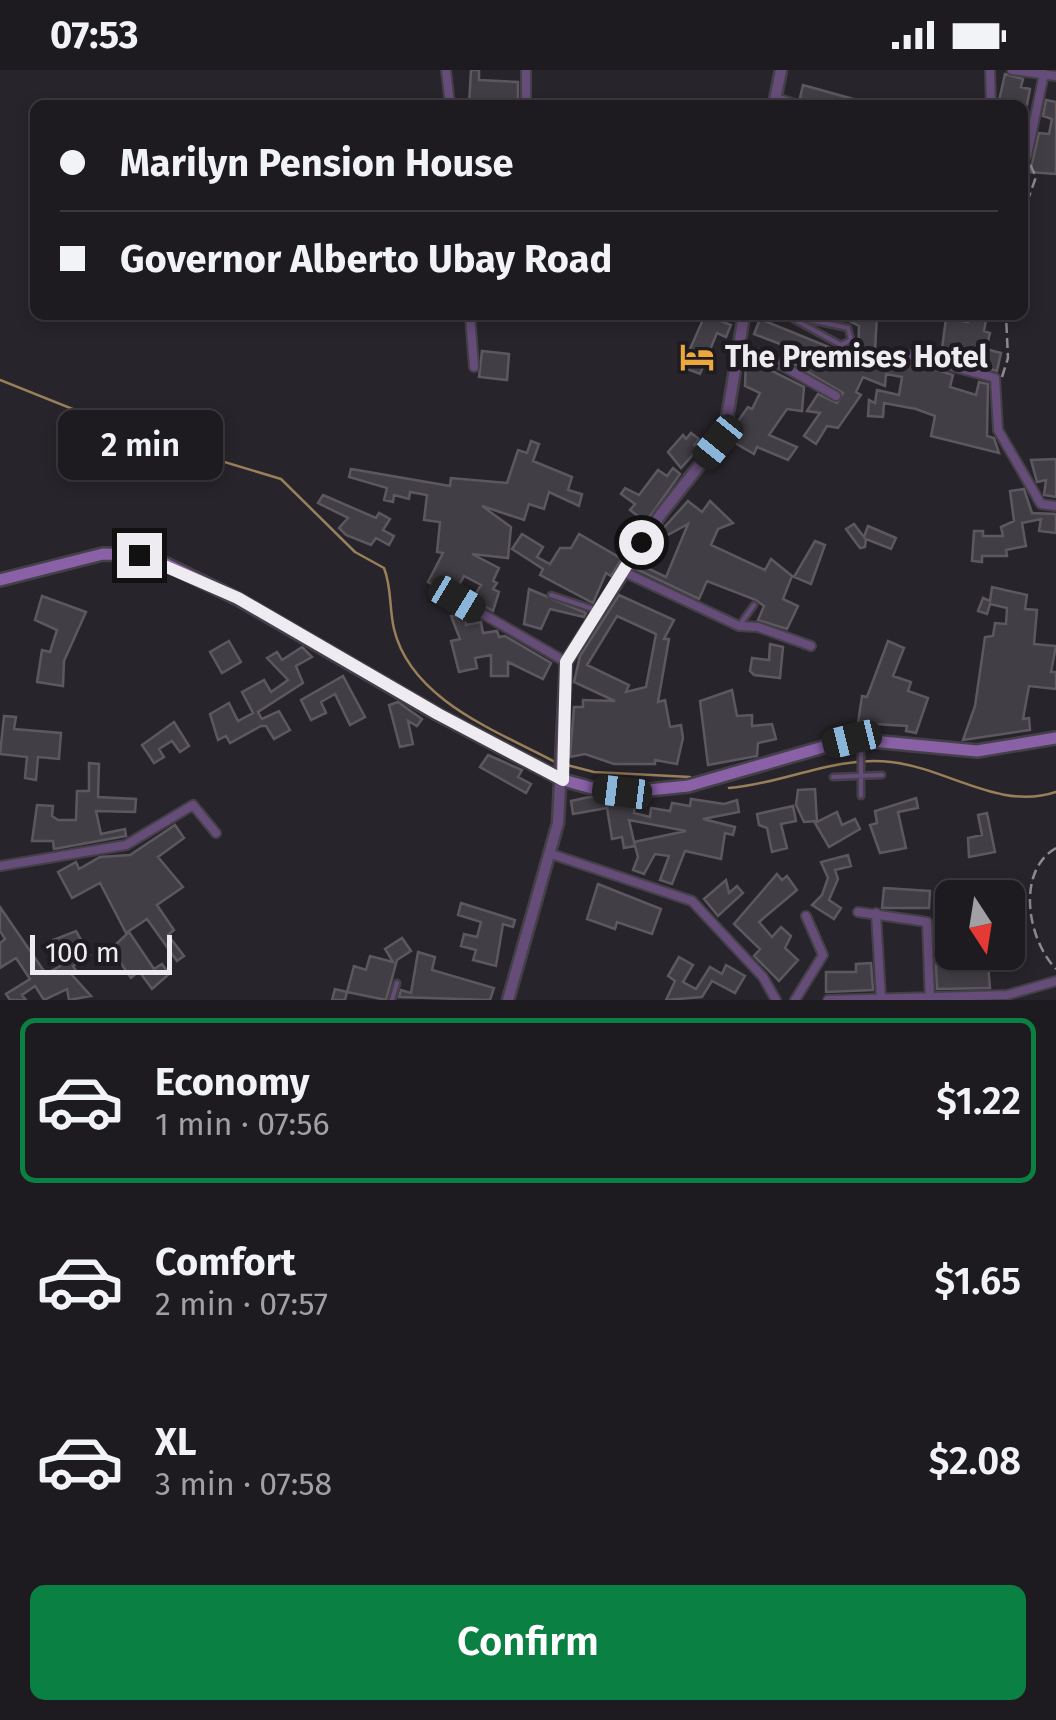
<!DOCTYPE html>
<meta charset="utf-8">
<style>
body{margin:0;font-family:"Fira Sans",sans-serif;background:#2b282d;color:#f1f3f6;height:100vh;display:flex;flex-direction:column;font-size:38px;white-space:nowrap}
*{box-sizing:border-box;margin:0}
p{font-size:32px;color:#a1a1a5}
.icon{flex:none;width:55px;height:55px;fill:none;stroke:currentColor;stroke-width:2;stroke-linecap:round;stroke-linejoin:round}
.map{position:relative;height:930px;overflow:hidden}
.side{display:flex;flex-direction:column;background:#1e1b20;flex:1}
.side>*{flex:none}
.guide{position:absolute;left:30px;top:30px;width:998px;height:220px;border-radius:15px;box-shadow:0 5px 15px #0003,0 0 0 2px #3c393e;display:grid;align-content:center;height:220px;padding:0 30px;background:#1e1b20}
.needle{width:65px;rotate:168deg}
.tools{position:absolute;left:935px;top:810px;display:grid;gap:20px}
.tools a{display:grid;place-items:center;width:90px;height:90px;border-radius:15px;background:#1e1b20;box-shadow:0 5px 15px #0003,0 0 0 2px #3c393e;font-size:50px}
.scale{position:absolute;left:30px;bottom:25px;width:142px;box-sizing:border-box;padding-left:10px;border:5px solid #eeecf0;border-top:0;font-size:28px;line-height:35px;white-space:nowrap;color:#eeecf0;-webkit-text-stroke:8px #1e1b21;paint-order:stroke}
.end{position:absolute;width:45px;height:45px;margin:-22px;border:12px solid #eeecf0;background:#111;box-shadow:0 0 0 5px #111}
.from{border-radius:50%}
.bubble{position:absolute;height:70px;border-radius:15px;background:#1e1b20;box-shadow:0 5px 15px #0003,0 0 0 2px #3c393e;font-size:32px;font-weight:600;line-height:70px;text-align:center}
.car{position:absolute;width:30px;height:60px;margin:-30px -15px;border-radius:12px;box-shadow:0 0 8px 2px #0007;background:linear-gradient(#222 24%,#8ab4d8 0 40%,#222 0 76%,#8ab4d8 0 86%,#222 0)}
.guide b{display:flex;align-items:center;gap:35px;height:95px;font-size:38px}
.guide b+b{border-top:2px solid #3c393e}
.guide i{width:25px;height:25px;background:#f1f3f6}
ul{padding:18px 0 0;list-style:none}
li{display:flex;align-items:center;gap:30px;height:165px;margin:0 20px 15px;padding:0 10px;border:5px solid transparent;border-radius:15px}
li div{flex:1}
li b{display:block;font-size:38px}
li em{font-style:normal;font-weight:600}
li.selected{border-color:#0b8043}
li>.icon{width:90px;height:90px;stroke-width:1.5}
.action{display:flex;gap:20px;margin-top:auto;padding:20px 30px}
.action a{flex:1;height:115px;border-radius:15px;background:#0b8043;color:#fff;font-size:40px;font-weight:600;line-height:115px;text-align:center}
.status{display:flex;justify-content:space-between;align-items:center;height:70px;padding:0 50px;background:#1e1b20;direction:ltr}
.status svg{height:28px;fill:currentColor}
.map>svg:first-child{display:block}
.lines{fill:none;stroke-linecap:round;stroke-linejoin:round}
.stream{stroke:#998059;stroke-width:2.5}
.building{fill:#423e45;stroke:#5d5860;stroke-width:2.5;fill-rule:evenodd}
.service-casing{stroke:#444047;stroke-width:9}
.minor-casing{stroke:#444047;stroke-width:12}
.tertiary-casing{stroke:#444047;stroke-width:15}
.secondary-casing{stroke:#444047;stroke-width:16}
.path{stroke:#8e8b90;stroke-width:2.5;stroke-dasharray:10 5;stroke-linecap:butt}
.service{stroke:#664c78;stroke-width:4}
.minor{stroke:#664c78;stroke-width:8}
.tertiary{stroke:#664c78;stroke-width:10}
.secondary{stroke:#8a61a7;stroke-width:11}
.route{stroke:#eeecf0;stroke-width:12}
.labels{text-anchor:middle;stroke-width:9;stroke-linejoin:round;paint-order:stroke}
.poi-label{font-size:30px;font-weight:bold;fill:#eeecf0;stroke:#1e1b21;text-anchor:start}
</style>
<div class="status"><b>07:53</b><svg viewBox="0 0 49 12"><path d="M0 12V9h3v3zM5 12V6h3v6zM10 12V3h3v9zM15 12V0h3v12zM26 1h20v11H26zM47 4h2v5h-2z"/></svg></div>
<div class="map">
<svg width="1056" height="930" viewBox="0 0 1056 930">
<rect width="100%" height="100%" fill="#28242b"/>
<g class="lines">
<!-- stream -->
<path class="stream" d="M0 310 145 368 281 409 355 482 384 498C392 518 389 538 394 559 411 630 497 661 555 692
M563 694 594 702 690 707
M729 718C783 714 836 685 891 692 947 698 999 741 1056 722"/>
</g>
<!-- building -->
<path class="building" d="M471 0H479V10L518 12V35H469Z
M1005 4 1023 9 1021 17 1030 19 1027 35H998Z
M803 15 864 32V35L803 30 800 28Z
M1046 30 1056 32V104L1030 102 1039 63 1049 64 1052 49 1043 46Z
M705 245 731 255 726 267 717 263 700 304 682 297Z
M837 245H877L875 280 953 305 950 317 976 325 979 312 988 314 987 366 994 368 999 383 931 366 935 346 916 339 884 333 883 347 868 346 869 330 875 333 877 320 899 325 902 307 886 304 885 316 863 307 856 322 861 325 838 358 827 356 816 374 804 366 820 343 807 341 818 324 837 333 843 323 791 292 796 280 754 264 760 249 858 289 859 256Z
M969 245H987L984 261 990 263 986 279 1001 283 997 301 941 286 946 248 968 252Z
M482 281 509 284 507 310 479 307Z
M746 288 804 317 802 341 787 339 769 365 797 377 788 390 757 377 754 384 735 373 740 364 734 362 740 348 748 337 752 339 760 323 745 316Z
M691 363 699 369 694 375 698 379 681 398 668 382 683 365 686 369Z
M531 371 539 374 533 391 572 407 568 420 582 424 579 436 549 422 544 439 529 434 524 450 482 436 511 457 508 488 472 484 499 498 493 511 497 513 493 519 499 522 493 541 479 533 481 528 475 525 481 515 464 506 448 536 441 533 446 522 428 512 443 483 437 482 440 452 424 450 427 425 410 422 409 429 394 425 393 432 384 430 387 418 349 407 351 399 450 416 451 408 507 413 518 380 527 383Z
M1056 389V427L1044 425 1046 410 1037 412 1031 390Z
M673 398 680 404 646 452 630 440 635 434 621 424 625 418 639 425 658 400 667 406Z
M1024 419 1032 443 1056 444V463L1039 461 1041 449 1022 453 1026 476 1006 480 1007 486H982V492L972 491 974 461H983V466H1003L1001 457 1014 451 1010 421Z
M323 425 376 448 379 443 390 449 383 460 394 466 389 475 376 468 371 475 346 465 339 458 348 448 318 433Z
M688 431 702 442 710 431 733 453 718 459 711 475 765 500 771 489 792 506 783 529 798 536 787 559 758 550 764 536 756 530 707 511 699 529 636 499 639 494 666 507 688 454 664 467 659 463Z
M854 454 864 467 868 456 896 468 891 479 866 469 865 477 860 478 846 459Z
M522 464 543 477 537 487 550 494 560 478H571L579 464 622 489 611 506 606 503 593 533 540 505 543 499 512 479Z
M815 471 825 475 811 514 794 507Z
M992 517 1027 525 1025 539 1037 540 1034 574 1056 576 1051 602H1056V619L1029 616 1023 649 1029 648 1030 660 963 670 975 636 985 567 993 566 995 553 1006 554 1007 538 990 534 987 544 978 541 983 528 990 531Z
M529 519 586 543 584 547 550 539 541 559 524 554Z
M619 525 674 550 664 569H669L658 632 665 630 670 657 681 655 683 668 677 694 655 690V694H614L585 684 570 687 574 637H583V630L615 631 574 612 580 586ZM617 546 656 564 646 617 626 622 629 615 587 595Z
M42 526 86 542 64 591 63 616 37 612 42 580 50 582 57 560 35 550Z
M451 546H466V555L481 552 483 563 497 561 499 567 505 566 551 593 543 609 508 592V606H491V585L475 588 477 598 459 602 451 571 460 569Z
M229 571 241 592 222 603 210 582Z
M888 571 904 578 893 606 911 612 908 621 928 628 916 663 906 661 907 656 858 653 862 626 867 627Z
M770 574 783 577 780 608 754 605 750 601 752 588 769 590Z
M302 577 312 587 296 596 303 613 258 642 262 649 279 641 290 660 274 669 266 656H261L230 673 226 666 218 670 210 644 229 633 238 651 253 643 242 622 264 610 271 622 288 610 267 588 277 582 282 590Z
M343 606 365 647 350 655 335 624 321 632 326 643 311 650 301 630Z
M732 620 737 646 752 645V656L772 654 776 669 758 673 757 686 708 695 700 631Z
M398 632 422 649 417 656 408 651 413 674 400 677 389 635Z
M4 646 16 647 14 659 61 663 59 689 38 687 36 710 25 708 27 687 0 684Z
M174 652 189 676 180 682 172 671 159 679 164 687 154 693 142 675Z
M488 685 522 700 518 707 531 714 526 723 480 697Z
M89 693 99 694 98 727 136 729 135 742 96 741 101 764 125 759 126 766 54 779 53 771H32L37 735 53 736 52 746 58 750H76L77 721H89Z
M815 719 817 751 804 752 796 735 798 720Z
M589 727 635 731 634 743 650 747 651 738 670 741 672 733 690 736 691 729 724 734 737 730 739 742 703 749 735 757 733 765 725 763 721 789 685 781 672 814 660 810 669 786 655 784 644 804 633 800 638 787 634 772 686 761 629 750 635 776 624 778 622 767 612 769 607 738 573 744 571 731Z
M916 728 918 738 898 742 906 778 880 783 870 755 877 753 875 741Z
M793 736 796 751 781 754 787 778 772 782 767 758 759 755 757 744Z
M837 742 842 755 855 749 860 759 829 777 815 753Z
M987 743 995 782 969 787 968 768 982 765 978 745Z
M175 755 184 768 158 787 183 817 157 835 174 860 168 865 184 886 177 891 147 849 126 863 100 813 72 828 58 802 76 792 79 799 100 787 130 785Z
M848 785 851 796 835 800 838 809 829 830 841 838 834 849 812 835 822 825 828 808 821 792Z
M777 804 782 810 787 806 797 820 759 852 772 867 781 857 791 866 785 878 798 890 779 911 754 886 760 879 734 854Z
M726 810 729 823 737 816 743 823 718 846 704 829Z
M598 814 661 839 652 864 617 852 615 859 587 849Z
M884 818 930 821 929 838H882Z
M461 833 515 850 513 857 503 854 496 896 473 890 476 880 461 876 464 864 477 867 481 852 458 845Z
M0 837 46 904 67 892 53 870 76 861 90 885 73 896 77 902 72 905 91 926 69 930 67 919 44 930 35 916 22 925 26 930H10L6 924 30 909 16 888 0 898V873L5 869 0 861Z
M940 854 952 855V882H987L990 918 937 919 935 876Z
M129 862 154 899 162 894 169 904 152 919 139 901 131 908 111 879Z
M402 868 411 881 397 890 386 930 347 922 345 930H332L335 919 347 922 354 896 366 900 370 886 393 892 385 879Z
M418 882 435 887 432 900 494 918 490 930 399 927 401 920 411 923Z
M679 887 693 895 683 912 696 919 710 897 722 904 726 895 745 906 735 923 712 911 702 927 666 930 675 911 668 906Z
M871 893 873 920 826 922V902H856V894Z"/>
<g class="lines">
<!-- service casing -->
<g class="service-casing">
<path id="service" d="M786 245 848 258 851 270 841 275Z
M551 525 596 540
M739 556 754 535
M861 671V726
M833 707 882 705
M392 930 397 913"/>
</g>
<!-- minor casing -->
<g class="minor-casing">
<path id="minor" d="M446 0 450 35
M526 0V35
M990 0 991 35
M1012 0 1056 6
M776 28 798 35
M1027 85 1044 4
M470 245 474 297
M739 278 765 286 836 326
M909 285 995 308 998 360 1041 434 1056 436
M622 501 739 556 758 557 811 576
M457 529 566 592
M551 784 692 831 763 907 776 930
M0 796 126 775 193 735 216 763
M858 842 927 852 930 930
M876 843 881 929
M795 930 823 885 806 846
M828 930 1007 925 1056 911"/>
</g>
<!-- tertiary casing -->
<g class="tertiary-casing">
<path id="tertiary" d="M774 35 781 0
M508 930 558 753 566 592 661 444 718 372 726 354 744 245"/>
</g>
<!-- secondary casing -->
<g class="secondary-casing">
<path id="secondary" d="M0 510 103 484 139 485 164 493 238 529 437 644 563 710 592 718 639 721 688 716 851 669 977 681 1056 668"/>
</g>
<!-- path -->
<path class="path" d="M1022 146 1036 107 1029 92
M1002 307 1008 288 1006 245
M1056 778C1016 801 1027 869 1056 899"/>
<!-- service -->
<use href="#service" class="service"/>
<!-- minor -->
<use href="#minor" class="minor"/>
<!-- tertiary -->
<use href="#tertiary" class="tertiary"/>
<!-- secondary -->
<use href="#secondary" class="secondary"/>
</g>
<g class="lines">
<!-- route -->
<path class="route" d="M139 485 238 528 438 644 563 710 566 592 641 472"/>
</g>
<!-- icons -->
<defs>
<g id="hotel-bare" transform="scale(2.7)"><path d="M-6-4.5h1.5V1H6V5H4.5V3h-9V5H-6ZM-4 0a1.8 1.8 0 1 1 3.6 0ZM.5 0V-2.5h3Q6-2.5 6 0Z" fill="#eda83b" stroke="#1e1b21" stroke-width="2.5" paint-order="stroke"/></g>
</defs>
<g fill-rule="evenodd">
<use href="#hotel-bare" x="697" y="287"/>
</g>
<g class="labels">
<!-- poi labels -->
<g class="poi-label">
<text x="725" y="297">The Premises Hotel</text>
</g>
</g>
</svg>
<div class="tools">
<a><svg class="needle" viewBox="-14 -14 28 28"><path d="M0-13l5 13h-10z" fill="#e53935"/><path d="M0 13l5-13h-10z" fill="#a1a1a5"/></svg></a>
</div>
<div class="scale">100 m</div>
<i class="end from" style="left:641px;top:472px"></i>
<i class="end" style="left:139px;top:485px"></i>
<div class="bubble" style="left:58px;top:340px;width:165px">2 min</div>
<i class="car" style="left:718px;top:372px;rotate:219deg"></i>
<i class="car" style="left:457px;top:529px;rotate:121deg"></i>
<i class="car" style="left:852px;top:669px;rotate:256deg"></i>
<i class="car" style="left:622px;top:722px;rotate:277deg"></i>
<div class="guide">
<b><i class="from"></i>Marilyn Pension House</b>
<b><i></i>Governor Alberto Ubay Road</b>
</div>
</div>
<section class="side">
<ul>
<li class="selected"><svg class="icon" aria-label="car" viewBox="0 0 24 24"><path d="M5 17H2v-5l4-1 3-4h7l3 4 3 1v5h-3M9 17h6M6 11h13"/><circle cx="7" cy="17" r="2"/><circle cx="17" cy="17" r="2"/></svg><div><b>Economy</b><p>1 min · 07:56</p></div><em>$1.22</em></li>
<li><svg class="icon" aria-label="car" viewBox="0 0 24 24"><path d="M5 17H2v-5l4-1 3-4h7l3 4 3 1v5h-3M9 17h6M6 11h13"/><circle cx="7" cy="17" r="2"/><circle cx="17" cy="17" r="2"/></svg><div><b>Comfort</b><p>2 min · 07:57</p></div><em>$1.65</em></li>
<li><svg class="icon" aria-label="car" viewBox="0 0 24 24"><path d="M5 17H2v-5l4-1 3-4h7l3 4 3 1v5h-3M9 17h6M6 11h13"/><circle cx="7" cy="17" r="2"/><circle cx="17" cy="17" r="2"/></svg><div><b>XL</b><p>3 min · 07:58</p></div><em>$2.08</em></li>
</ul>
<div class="action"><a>Confirm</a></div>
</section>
